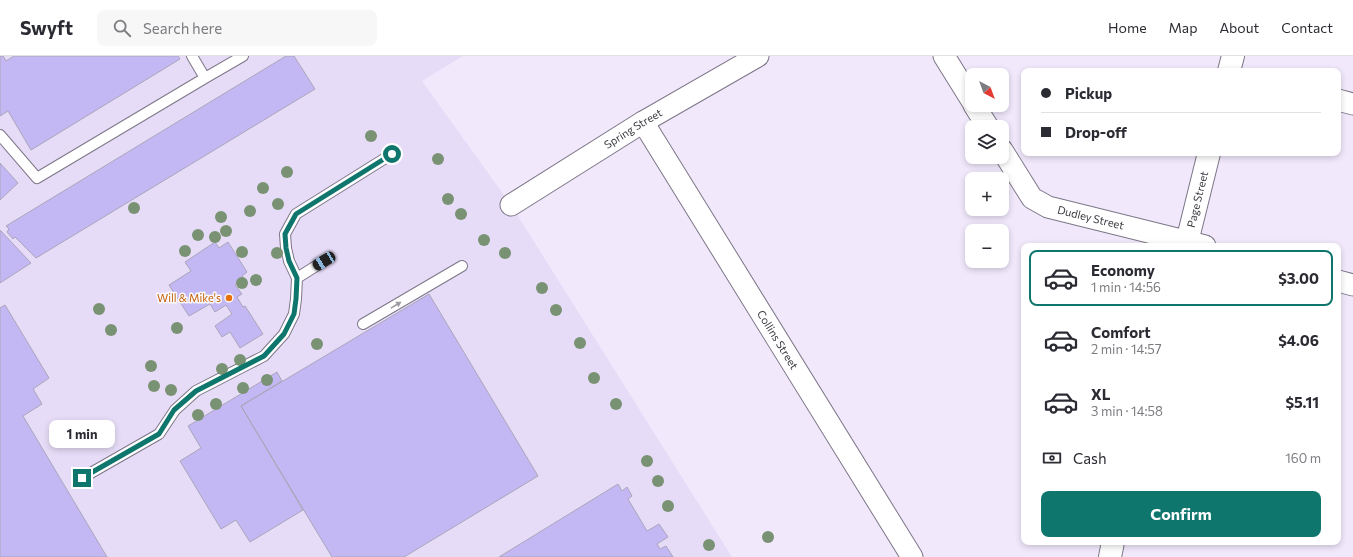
<!DOCTYPE html>
<meta charset="utf-8">
<style>
body{margin:0;font-family:Commissioner,sans-serif;background:#f7f7f7;color:#2b2b33;height:100vh;display:flex;flex-direction:column;font-size:15px;white-space:nowrap}
*{box-sizing:border-box;margin:0}
p{font-size:13px;color:#7c7c81}
.icon{flex:none;width:22px;height:22px;fill:none;stroke:currentColor;stroke-width:2;stroke-linecap:round;stroke-linejoin:round}
.map{position:relative;flex:1;overflow:hidden}
.drawer{position:absolute;left:1021px;top:187px;width:320px;height:302px;display:flex;flex-direction:column;background:#fff;border-radius:8px;box-shadow:0 2px 6px #0003}
.drawer>*{flex:none}
.top-card{position:absolute;left:1021px;top:12px;width:320px;height:88px;border-radius:8px;box-shadow:0 2px 6px #0003;display:grid;align-content:center;height:88px;padding:0 20px;background:#fff}
.needle{width:26px;rotate:139deg}
.buttons{position:absolute;left:965px;top:12px;display:grid;gap:8px}
.buttons a{display:grid;place-items:center;width:44px;height:44px;border-radius:8px;background:#fff;box-shadow:0 2px 6px #0003;font-size:20px}
.end{position:absolute;width:18px;height:18px;margin:-9px;border:5px solid #0f766e;background:#fff;box-shadow:0 0 0 2px #fff}
.from{border-radius:50%}
.bubble{position:absolute;height:28px;border-radius:8px;background:#fff;box-shadow:0 2px 6px #0003;font-size:13px;font-weight:700;line-height:28px;text-align:center}
.car{position:absolute;width:12px;height:24px;margin:-12px -6px;border-radius:5px;box-shadow:0 0 3px 1px #0007;background:linear-gradient(#222 24%,#8ab4d8 0 40%,#222 0 76%,#8ab4d8 0 86%,#222 0)}
.top-card b{display:flex;align-items:center;gap:14px;height:38px;font-size:15px}
.top-card b+b{border-top:1px solid #e1e1e2}
.top-card i{width:10px;height:10px;background:#2b2b33}
ul{padding:7px 0 0;list-style:none}
li{display:flex;align-items:center;gap:12px;height:56px;margin:0 8px 6px;padding:0 12px;border:2px solid transparent;border-radius:8px}
li div{flex:1}
li b{display:block;font-size:15px}
li em{font-style:normal;font-weight:700}
li.current{border-color:#0f766e}
li>.icon{width:36px;height:36px;stroke-width:1.5}
.pay{display:flex;align-items:center;gap:10px;height:44px;padding:0 20px;font-size:15px}
.pay p{margin-inline-start:auto}
.button{display:flex;gap:8px;margin-top:auto;padding:8px 20px}
.button a{flex:1;height:46px;border-radius:8px;background:#0f766e;color:#fff;font-size:16px;font-weight:700;line-height:46px;text-align:center}
header{display:flex;align-items:center;gap:24px;box-sizing:border-box;height:56px;padding:0 20px;background:#fff;border-bottom:1px solid #e1e1e2}
header strong{font-size:19px}
nav{display:flex;gap:22px;margin-inline-start:auto;font-size:14px}
.search{width:280px;height:36px;background:#f7f7f7;display:flex;align-items:center;gap:10px;box-sizing:border-box;padding:0 14px;border-radius:8px;color:#7c7c81;font-size:15px}
.map>svg:first-child{display:block}
.built{fill:#e7dcf7}
.building{fill:#c4b8f4;stroke:#a9a6b9}
.lines{fill:none;stroke-linecap:round;stroke-linejoin:round}
.lane-casing{stroke:#7d7687;stroke-width:12}
.street-casing{stroke:#7d7687;stroke-width:23}
.secondary-casing{stroke:#7d7687;stroke-width:24}
.lane{stroke:#fff;stroke-width:10}
.street{stroke:#fff;stroke-width:21}
.secondary{stroke:#fff;stroke-width:22}
.tree{fill:#799273}
.oneway{fill:#9e9ca0}
.route{stroke:#0f766e;stroke-width:5}
.food-dot{fill:#e8710a;stroke:#fbf9fd;stroke-width:1.5}
.labels{text-anchor:middle;stroke-width:3;stroke-linejoin:round;paint-order:stroke}
.street-label{font-size:11px;fill:#3d3a42;stroke:#fbf9fd}
.food-label{font-size:11px;fill:#c56008;stroke:#fbf9fd;text-anchor:end}
</style>
<header>
<strong>Swyft</strong>
<div class="search"><svg class="icon" aria-label="search" viewBox="0 0 24 24"><circle cx="10" cy="10" r="6"/><path d="M15 15l6 6"/></svg>Search here</div>
<nav><a>Home</a><a>Map</a><a>About</a><a>Contact</a></nav>
</header>
<div class="map">
<svg width="1353" height="501" viewBox="0 0 1353 501">
<rect width="100%" height="100%" fill="#f1e8fc"/>
<!-- built -->
<path class="built" d="M0 0H463L422 25 511 149 732 501H0Z"/>
<!-- building -->
<path class="building" d="M0 0H3L6 5 14 0H178L180 3 31 94 8 55 0 60Z
M286 0H294L315 33 36 202 15 181 13 183 7 176 9 173 6 170Z
M0 107 18 127 0 144Z
M0 174 31 207 0 227Z
M215 186 219 192 228 186 247 216 242 220 244 222 235 229 242 238 237 241 243 251 245 250 263 278 240 292 230 276 222 281 215 270 232 258 226 249 215 256 210 248 189 260 169 229 191 215 185 206Z
M429 238 538 420 404 501H332L241 350Z
M5 249 49 322 33 333 42 348 23 360 107 501H0V252Z
M277 316 282 325 241 350 303 454 250 486 236 464 221 473 180 405 201 392 188 370Z
M618 428 622 435 627 431 632 440 628 443 647 475 659 468 668 481 657 488 660 493 666 490 673 501H499Z"/>
<g class="lines">
<!-- lane casing -->
<g class="lane-casing">
<path id="lane" d="M205 22 243 0
M0 79 37 122 205 22 192 0
M297 222 324 205
M363 268 462 210
M82 422 159 378 175 354 196 335 264 300 284 278 294 258 296 243 297 222 289 205 286 192 285 178 296 158 392 98"/>
</g>
<!-- street casing -->
<g class="street-casing">
<g id="street">
<path d="M944 0 972 45"/>
<path d="M1338 44 1353 48"/>
<path d="M974 49 988 71"/>
<path id="s1" d="M643 66 912 501"/>
<path id="s2" d="M1002 94 1032 142 1048 151 1205 190"/>
<path id="s3" d="M511 149 643 66 758 0"/>
<path d="M1338 225 1353 229"/>
</g>
</g>
<!-- secondary casing -->
<g class="secondary-casing">
<g id="secondary">
<path d="M1229 15 1233 0"/>
<path id="s4" d="M1186 190 1209 97"/>
<path d="M1110 501 1113 486"/>
</g>
</g>
<!-- lane -->
<use href="#lane" class="lane"/>
<!-- street -->
<use href="#street" class="street"/>
<!-- secondary -->
<use href="#secondary" class="secondary"/>
</g>
<!-- trees -->
<g class="tree">
<circle cx="371" cy="80" r="6"/>
<circle cx="438" cy="103" r="6"/>
<circle cx="287" cy="116" r="6"/>
<circle cx="263" cy="132" r="6"/>
<circle cx="448" cy="143" r="6"/>
<circle cx="278" cy="148" r="6"/>
<circle cx="134" cy="152" r="6"/>
<circle cx="250" cy="155" r="6"/>
<circle cx="461" cy="158" r="6"/>
<circle cx="221" cy="161" r="6"/>
<circle cx="226" cy="175" r="6"/>
<circle cx="198" cy="179" r="6"/>
<circle cx="215" cy="181" r="6"/>
<circle cx="484" cy="184" r="6"/>
<circle cx="185" cy="195" r="6"/>
<circle cx="242" cy="196" r="6"/>
<circle cx="277" cy="197" r="6"/>
<circle cx="505" cy="197" r="6"/>
<circle cx="256" cy="224" r="6"/>
<circle cx="242" cy="227" r="6"/>
<circle cx="542" cy="232" r="6"/>
<circle cx="99" cy="253" r="6"/>
<circle cx="556" cy="254" r="6"/>
<circle cx="177" cy="272" r="6"/>
<circle cx="111" cy="274" r="6"/>
<circle cx="580" cy="287" r="6"/>
<circle cx="317" cy="288" r="6"/>
<circle cx="240" cy="304" r="6"/>
<circle cx="151" cy="310" r="6"/>
<circle cx="222" cy="313" r="6"/>
<circle cx="594" cy="322" r="6"/>
<circle cx="267" cy="324" r="6"/>
<circle cx="154" cy="330" r="6"/>
<circle cx="243" cy="332" r="6"/>
<circle cx="171" cy="334" r="6"/>
<circle cx="216" cy="348" r="6"/>
<circle cx="616" cy="348" r="6"/>
<circle cx="198" cy="359" r="6"/>
<circle cx="647" cy="405" r="6"/>
<circle cx="658" cy="425" r="6"/>
<circle cx="668" cy="450" r="6"/>
<circle cx="768" cy="481" r="6"/>
<circle cx="709" cy="489" r="6"/>
</g>
<!-- one-way arrows -->
<defs><path id="oneway-solid" d="M-6-.8H1V-3.2L6.5 0L1 3.2V.8H-6Z"/></defs>
<use class="oneway" href="#oneway-solid" transform="translate(396 249) rotate(-31)"/>
<g class="lines">
<!-- route -->
<path class="route" d="M82 422 159 378 174 354 196 335 264 300 284 278 294 258 296 243 297 222 289 205 286 192 285 178 296 158 392 98"/>
</g>
<!-- markers -->
<circle class="food-dot" cx="229" cy="242" r="4"/>
<g class="labels">
<!-- street labels -->
<g class="street-label">
<text dy="4" stroke="none"><textPath href="#s3" startOffset="144">Spring Street</textPath></text>
<text dy="4" stroke="none"><textPath href="#s4" startOffset="48">Page Street</textPath></text>
<text dy="4" stroke="none"><textPath href="#s2" startOffset="119">Dudley Street</textPath></text>
<text dy="4" stroke="none"><textPath href="#s1" startOffset="256">Collins Street</textPath></text>
</g>
<!-- food labels -->
<g class="food-label">
<text x="221" y="246">Will &amp; Mike's</text>
</g>
</g>
</svg>
<div class="buttons">
<a><svg class="needle" viewBox="-14 -14 28 28"><path d="M0-13l5 13h-10z" fill="#e53935"/><path d="M0 13l5-13h-10z" fill="#7c7c81"/></svg></a>
<a><svg class="icon" aria-label="layers" viewBox="0 0 24 24"><path d="M12 4l9 5-9 5-9-5zM3 14l9 5 9-5"/></svg></a>
<a>+</a>
<a>−</a>
</div>
<i class="end from" style="left:392px;top:98px"></i>
<i class="end" style="left:82px;top:422px"></i>
<div class="bubble" style="left:49px;top:364px;width:66px">1 min</div>
<i class="car" style="left:324px;top:205px;rotate:239deg"></i>
<div class="top-card">
<b><i class="from"></i>Pickup</b>
<b><i></i>Drop-off</b>
</div>
<section class="drawer">
<ul>
<li class="current"><svg class="icon" aria-label="car" viewBox="0 0 24 24"><path d="M5 17H2v-5l4-1 3-4h7l3 4 3 1v5h-3M9 17h6M6 11h13"/><circle cx="7" cy="17" r="2"/><circle cx="17" cy="17" r="2"/></svg><div><b>Economy</b><p>1 min · 14:56</p></div><em>$3.00</em></li>
<li><svg class="icon" aria-label="car" viewBox="0 0 24 24"><path d="M5 17H2v-5l4-1 3-4h7l3 4 3 1v5h-3M9 17h6M6 11h13"/><circle cx="7" cy="17" r="2"/><circle cx="17" cy="17" r="2"/></svg><div><b>Comfort</b><p>2 min · 14:57</p></div><em>$4.06</em></li>
<li><svg class="icon" aria-label="car" viewBox="0 0 24 24"><path d="M5 17H2v-5l4-1 3-4h7l3 4 3 1v5h-3M9 17h6M6 11h13"/><circle cx="7" cy="17" r="2"/><circle cx="17" cy="17" r="2"/></svg><div><b>XL</b><p>3 min · 14:58</p></div><em>$5.11</em></li>
</ul>
<div class="pay"><svg class="icon" aria-label="cash" viewBox="0 0 24 24"><path d="M3 7h18v10H3z"/><circle cx="12" cy="12" r="2"/></svg>Cash<p>160 m</p></div>
<div class="button"><a>Confirm</a></div>
</section>
</div>
